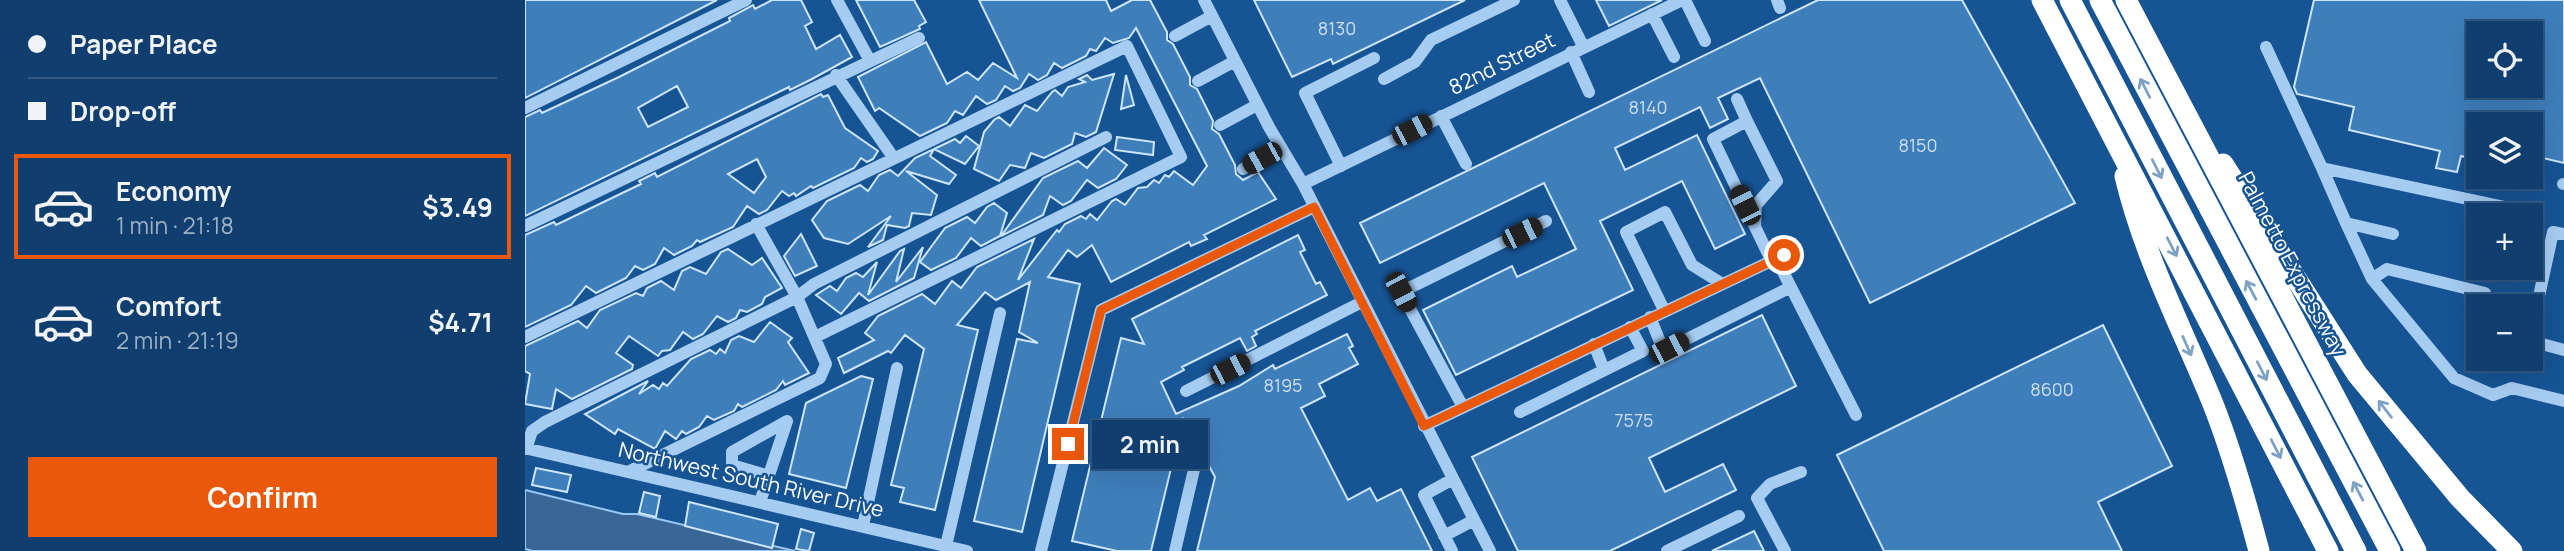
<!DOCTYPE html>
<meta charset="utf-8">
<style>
body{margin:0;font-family:Manrope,sans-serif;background:#1e4a77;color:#f1f3f6;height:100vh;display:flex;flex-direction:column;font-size:26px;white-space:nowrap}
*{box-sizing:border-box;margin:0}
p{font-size:23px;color:#9cafc3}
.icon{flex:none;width:38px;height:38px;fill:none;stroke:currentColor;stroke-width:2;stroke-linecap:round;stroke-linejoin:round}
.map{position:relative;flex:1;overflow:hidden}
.sheet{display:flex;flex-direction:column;background:#103f6f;width:525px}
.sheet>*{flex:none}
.hud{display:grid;align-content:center;height:154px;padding:0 28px;background:#103f6f}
.buttons{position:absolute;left:1941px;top:21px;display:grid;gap:14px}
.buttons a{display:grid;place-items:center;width:77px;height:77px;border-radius:0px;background:#103f6f;box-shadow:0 7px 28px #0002,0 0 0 2px #305882;font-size:35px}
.end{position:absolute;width:32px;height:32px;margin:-16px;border:9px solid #ea580c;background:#fff;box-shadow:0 0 0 4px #fff}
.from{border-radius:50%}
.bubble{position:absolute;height:49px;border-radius:0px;background:#103f6f;box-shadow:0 7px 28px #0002,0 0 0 2px #305882;font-size:23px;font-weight:700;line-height:49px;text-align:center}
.car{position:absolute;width:21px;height:42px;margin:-21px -10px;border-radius:9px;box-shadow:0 0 5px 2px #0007;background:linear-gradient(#222 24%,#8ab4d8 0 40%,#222 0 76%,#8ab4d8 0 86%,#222 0)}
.hud b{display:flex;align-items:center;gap:24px;height:66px;font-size:26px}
.hud b+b{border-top:2px solid #305882}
.hud i{width:18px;height:18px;background:#f1f3f6}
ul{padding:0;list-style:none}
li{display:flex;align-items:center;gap:21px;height:105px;margin:0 14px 10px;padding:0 14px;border:4px solid transparent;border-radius:0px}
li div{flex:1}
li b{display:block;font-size:26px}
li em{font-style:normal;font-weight:700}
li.on{border-color:#ea580c}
li>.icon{width:63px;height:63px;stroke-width:1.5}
.button{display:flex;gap:14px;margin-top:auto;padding:14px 28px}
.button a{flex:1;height:80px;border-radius:0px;background:#ea580c;color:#fff;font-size:28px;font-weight:700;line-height:80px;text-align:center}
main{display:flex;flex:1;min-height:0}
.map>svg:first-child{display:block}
.water{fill:#396694;stroke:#98c8f4;stroke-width:2}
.building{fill:#3e7ebb;stroke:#cde5fc;stroke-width:2;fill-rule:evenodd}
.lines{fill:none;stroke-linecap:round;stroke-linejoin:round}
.minor{stroke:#a6ccf1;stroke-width:12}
.highway{stroke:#fff;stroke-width:21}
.oneway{stroke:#7fa1c4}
.route{stroke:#ea580c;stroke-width:9}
.labels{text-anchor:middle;stroke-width:5;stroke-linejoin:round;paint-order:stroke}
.number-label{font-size:18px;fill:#cfdfee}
.street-label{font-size:21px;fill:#fff;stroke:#165494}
</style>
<main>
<section class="sheet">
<div class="hud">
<b><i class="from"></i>Paper Place</b>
<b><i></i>Drop-off</b>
</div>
<ul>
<li class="on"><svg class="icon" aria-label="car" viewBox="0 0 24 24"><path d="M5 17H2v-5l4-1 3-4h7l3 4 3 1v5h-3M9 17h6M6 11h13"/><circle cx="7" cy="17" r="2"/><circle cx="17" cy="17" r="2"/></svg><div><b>Economy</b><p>1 min · 21:18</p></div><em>$3.49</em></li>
<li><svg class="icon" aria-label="car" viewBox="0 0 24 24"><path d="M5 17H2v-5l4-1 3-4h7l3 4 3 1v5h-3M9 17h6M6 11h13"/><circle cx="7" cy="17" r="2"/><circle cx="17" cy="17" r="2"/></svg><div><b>Comfort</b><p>2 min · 21:19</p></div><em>$4.71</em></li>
</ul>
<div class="button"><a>Confirm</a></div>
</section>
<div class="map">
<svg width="2039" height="551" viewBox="0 0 2039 551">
<rect width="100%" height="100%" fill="#165494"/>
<!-- water -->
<path class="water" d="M0 490 98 514H112L270 551H8L0 549Z"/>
<!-- building -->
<path class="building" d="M0 0H192L0 98Z
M247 0H276L287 22 280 26 291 49 315 35 327 57 287 79 265 90 264 87 0 216V117L15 110 17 113 94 77 205 21 204 18 228 5 230 9ZM152 86 163 107 123 127 113 108Z
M331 0H389L401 22 394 26 395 29 355 47Z
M454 0H581L586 11 607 0H625L642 32V40L648 44 665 77V85L672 89 688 121 687 129 694 134 710 165 711 174 718 180 733 172 751 199 679 235 682 239 666 246 664 242 586 282 567 245 552 257 543 250 523 277 555 284 497 532 449 521 492 339 513 343 494 332 505 282 471 300 460 292 432 325 453 330 410 510 375 502 379 488 366 485 399 349 380 335 366 353 363 351 319 373 313 358 349 340 340 333 353 316 397 294 410 304 427 281 436 288 452 267 509 239 493 280 532 230 534 232 540 224 556 216 561 219 565 214 572 220 587 201 591 199 600 205 613 188 622 187 629 180 634 183 640 175 644 177 649 171 668 185 682 166 611 28 604 38 588 43 580 38 571 51 565 49 561 56 537 68 529 63 522 75 513 80 504 74 495 88 488 91 480 86 471 100 462 104 451 96 438 115 430 111 422 123 395 136 354 108 350 111 333 77 401 42 422 84 442 72 453 80 468 63 492 78Z
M729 0H940L808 64 806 59 767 77Z
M1071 0H1137L1084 26Z
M1293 0H1437L1550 203 1345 303 1235 78 1193 98 1203 119 1185 128 1175 107 1090 148 1100 170 1172 135 1220 234 1190 249 1157 181 1075 221 1108 290 931 375 898 310 987 266 992 277 1051 249 1019 183 855 263 835 223Z
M1789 0H2039V163L2006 155V124H1953V160L1936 156 1932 172 1911 168 1915 151 1824 130 1829 107 1772 94 1769 87ZM1953 33H2006V86H1953Z
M589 74 571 132 561 137 550 133 547 144 519 158 506 153 500 168 485 165 474 181 449 169 459 132 469 120 474 117 485 126 500 105 512 111 527 92 530 90 537 96 543 87 560 82 554 79 562 75 567 80Z
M601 75 609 105 596 109Z
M296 94 298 97 303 95 320 128 353 151 348 159 342 162 336 158 329 168 288 188 286 186 271 196 269 193 264 196 257 191 242 210 234 214 222 206 208 227 175 242 172 240 167 246 149 255 139 248 130 264 118 270 110 266 101 278 71 293 61 286 46 305 0 327V235L29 222 31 225 116 184 114 181 130 173 132 177ZM232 159 241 177 229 193 203 174Z
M441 136 454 146 440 164 409 149 405 156 431 175 424 184 381 171 412 195 406 215 387 213 384 226 380 228 362 225 358 240 343 247 366 216 323 244 299 238 287 220 302 201 335 185 343 191 354 175 365 170 373 176 390 158 430 139 435 143Z
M592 137 629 142 628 155 590 150Z
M579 148 602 165 591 179 573 188 562 180 546 201 538 205 525 196 518 215 476 236 518 178 553 161 562 168Z
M469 203 482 213 475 236 456 246 446 238 431 258 406 270 395 262 420 228 442 217 450 223 462 207Z
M276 234 292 266 270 276 259 256Z
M773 235 780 250 775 252 791 284 795 282 802 295 730 331 732 334 727 337 731 346 722 351 715 338 657 367 659 370 636 382 651 414 714 386 748 365 750 369 822 334 828 346 824 348 833 364 794 384 800 396 776 408 823 500 845 488 852 501 876 489 907 551H672L690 477 658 419 626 551H592L547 541 596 338 619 344 607 319Z
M398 247 389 278 344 301 334 293 316 314 291 295 305 286 312 291 321 278 331 273 338 277 352 262 343 295 375 251 379 249 371 282Z
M203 249 227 265 237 258 257 288 240 297 237 304 222 312 215 310 211 318 203 322 192 316 178 334 168 339 158 332 145 350 137 351 133 356 104 336 91 353 108 365 107 369 47 399 31 389 27 409 0 404 5 374 0 371V346L53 321 62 328 75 310 111 293 118 296 122 288 136 281 149 290 157 271 165 267 181 274 196 252Z
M1237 315 1271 386 1124 458 1140 492 1198 464 1211 490 1085 551H993L947 457Z
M245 322 267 338 263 342 284 373 260 385 258 381 251 390 217 407 213 404 209 411 189 420 182 416 174 427 161 434 157 431 151 439 140 431 130 449 93 429 90 434 60 414 123 381 114 394 128 385 134 389 138 383 142 386 166 359 185 350 191 354 195 349 200 353 206 340 214 336 229 342Z
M1578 325 1647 466 1573 502 1597 551H1359L1312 455Z
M336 376 348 379 321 488 264 474 281 403Z
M11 468 46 475 42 492 7 485Z
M119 492 135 496 131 517 114 513Z
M164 502 253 524 247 548 160 526Z
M276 529 289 533 284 551 271 549Z
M1229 531 1239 551H1187Z"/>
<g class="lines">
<!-- minor -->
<path class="minor" d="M312 0 344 59
M679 0 744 127 778 184 965 551
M1035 0 1058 46
M1160 0 1180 41
M1252 0 1255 8
M1127 14 1149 57
M650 36 687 16
M1741 47 1797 168
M1046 52 1064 92
M311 75 368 157
M859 79 890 62 906 40 989 0
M673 81 710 61
M1212 99 1222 121
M0 108 221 0
M916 116 941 164
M695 125 732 105
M816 166 780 93 849 58
M718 169 756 148
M778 184 1157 0
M2038 184H2039
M1821 223 1797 168 1980 207
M0 226 394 38
M1230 227 1231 205 1252 181 1222 121 1188 139 1246 260
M1251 258 1331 415
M1847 279 1821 223 1868 234
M1960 293 1862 269 1847 279 1929 378 1968 395 1987 388 2039 401
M1139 310 1101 232 1140 212 1167 265 1196 283
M1125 317 1135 342 1144 348 1266 287
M2006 333 2028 232 2039 234
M0 337 602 46 656 157 290 337
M2006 341 2039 350
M1069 344 1079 370
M661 391 837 302
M938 407 876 292 1021 221
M995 412 1118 351 1105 327
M899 426 1259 255
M0 448 442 551
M1 449 7 431 20 422 272 297 289 284 581 137
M105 471 295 378 301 364 272 297 231 224
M235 502 262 421 207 452V465L244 476
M338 526 372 368
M919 536 949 520
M421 546 475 313
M516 551 576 310 789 207
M650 551 671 461
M927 551 899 495 928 479
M1142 551 1214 516
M1260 551 1232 498 1245 484 1276 472"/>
<!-- highway -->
<path class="highway" d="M1517 0 1803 551
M1545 0 1831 551
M1575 0 1865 551
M1601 0 1891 551
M1698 164 1832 374 1935 498 1987 551
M1600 176C1619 256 1657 328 1688 404 1707 452 1721 502 1734 551"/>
</g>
<!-- one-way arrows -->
<defs><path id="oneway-shaft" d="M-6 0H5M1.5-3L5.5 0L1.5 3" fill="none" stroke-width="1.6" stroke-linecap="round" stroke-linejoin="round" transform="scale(1.75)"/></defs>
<g class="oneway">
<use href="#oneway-shaft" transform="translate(1620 88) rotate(-117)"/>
<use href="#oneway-shaft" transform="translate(1632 169) rotate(63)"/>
<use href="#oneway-shaft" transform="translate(1647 247) rotate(63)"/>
<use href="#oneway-shaft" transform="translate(1726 290) rotate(-118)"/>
<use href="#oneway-shaft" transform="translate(1662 346) rotate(66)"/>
<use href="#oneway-shaft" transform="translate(1737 371) rotate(63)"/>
<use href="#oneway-shaft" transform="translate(1860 409) rotate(-128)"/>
<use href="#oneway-shaft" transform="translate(1751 449) rotate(63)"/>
<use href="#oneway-shaft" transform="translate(1833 491) rotate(-118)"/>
</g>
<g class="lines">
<!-- route -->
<path class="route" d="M543 444 576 310 789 207 899 426 1259 255"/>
</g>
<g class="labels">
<!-- number labels -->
<g class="number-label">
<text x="812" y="35">8130</text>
<text x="1123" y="114">8140</text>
<text x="1393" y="152">8150</text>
<text x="758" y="392">8195</text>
<text x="1527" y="396">8600</text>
<text x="1109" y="427">7575</text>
</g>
<!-- street labels -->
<g class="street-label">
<text transform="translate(977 64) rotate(-26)" y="7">82nd Street</text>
<text transform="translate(1767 264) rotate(62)" y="7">Palmetto Expressway</text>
<text transform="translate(226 480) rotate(13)" y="7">Northwest South River Drive</text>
</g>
</g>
</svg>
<div class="buttons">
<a><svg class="icon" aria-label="locate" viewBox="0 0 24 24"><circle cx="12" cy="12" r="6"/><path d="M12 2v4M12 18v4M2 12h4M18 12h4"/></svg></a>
<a><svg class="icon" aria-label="layers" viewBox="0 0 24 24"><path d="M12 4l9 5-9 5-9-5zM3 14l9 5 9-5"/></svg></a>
<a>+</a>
<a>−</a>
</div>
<i class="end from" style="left:1259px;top:255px"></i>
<i class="end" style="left:543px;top:444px"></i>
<div class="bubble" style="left:567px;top:420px;width:116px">2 min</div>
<i class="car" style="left:887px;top:130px;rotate:63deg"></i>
<i class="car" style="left:737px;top:158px;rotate:241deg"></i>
<i class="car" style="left:1220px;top:205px;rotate:334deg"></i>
<i class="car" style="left:997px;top:233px;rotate:64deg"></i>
<i class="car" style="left:876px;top:292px;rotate:152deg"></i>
<i class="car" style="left:1144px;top:348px;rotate:63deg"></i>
<i class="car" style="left:705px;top:369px;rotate:63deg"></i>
</div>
</main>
